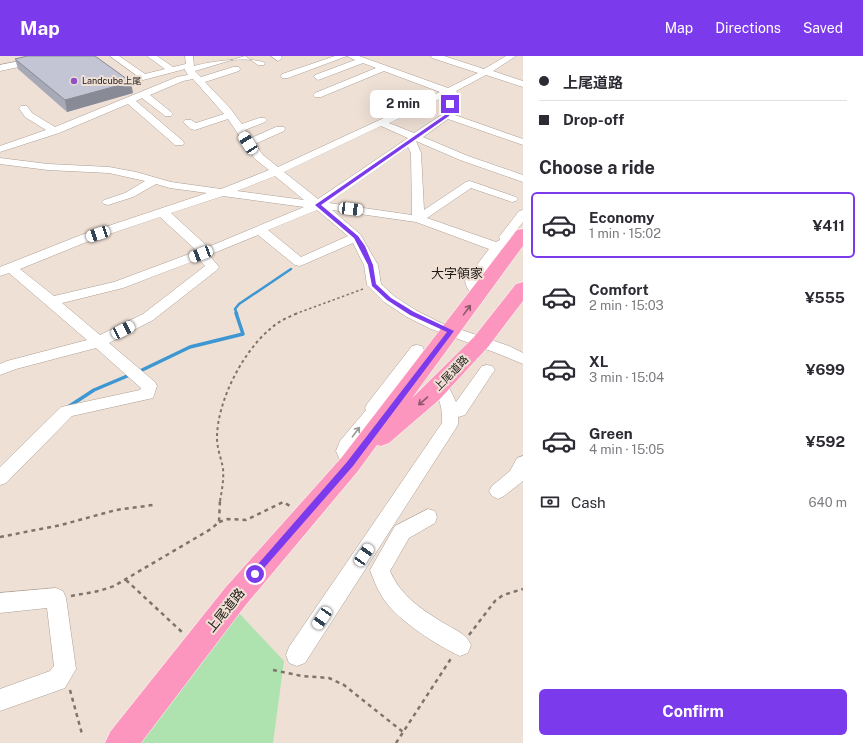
<!DOCTYPE html>
<meta charset="utf-8">
<style>
body{margin:0;font-family:"Public Sans","Noto Sans JP",sans-serif;background:#f2f2f3;color:#2b2b33;height:100vh;display:flex;flex-direction:column;font-size:15px;white-space:nowrap}
*{box-sizing:border-box;margin:0}
p{font-size:13px;color:#7c7c81}
.icon{flex:none;width:22px;height:22px;fill:none;stroke:currentColor;stroke-width:2;stroke-linecap:round;stroke-linejoin:round}
.map{position:relative;flex:1;overflow:hidden}
.side{display:flex;flex-direction:column;background:#fff;width:340px}
.side>*{flex:none}
.banner{display:grid;align-content:center;height:88px;padding:0 16px;background:#fff}
.end{position:absolute;width:18px;height:18px;margin:-9px;border:5px solid #7c3aed;background:#fff;box-shadow:0 0 0 2px #fff}
.from{border-radius:50%}
.bubble{position:absolute;height:28px;border-radius:6px;background:#fff;box-shadow:0 4px 16px #0002;font-size:13px;font-weight:700;line-height:28px;text-align:center}
.car{position:absolute;width:12px;height:24px;margin:-12px -6px;border-radius:5px;box-shadow:0 0 3px 1px #0007;background:linear-gradient(#fff 24%,#345 0 40%,#fff 0 76%,#345 0 86%,#fff 0)}
.banner b{display:flex;align-items:center;gap:14px;height:38px;font-size:15px}
.banner b+b{border-top:1px solid #e1e1e2}
.banner i{width:10px;height:10px;background:#2b2b33}
ul{padding:0;list-style:none}
li{display:flex;align-items:center;gap:12px;height:66px;margin:0 8px 6px;padding:0 8px;border:2px solid transparent;border-radius:6px}
li div{flex:1}
li b{display:block;font-size:15px}
li em{font-style:normal;font-weight:700}
li.selected{border-color:#7c3aed}
li>.icon{width:36px;height:36px;stroke-width:1.5}
h2{padding:0 16px;font-size:18px;line-height:48px}
.pay{display:flex;align-items:center;gap:10px;height:44px;padding:0 16px;font-size:15px}
.pay p{margin-inline-start:auto}
.cta{display:flex;gap:8px;margin-top:auto;padding:8px 16px}
.cta a{flex:1;height:46px;border-radius:6px;background:#7c3aed;color:#fff;font-size:16px;font-weight:700;line-height:46px;text-align:center}
header{display:flex;align-items:center;gap:24px;box-sizing:border-box;height:56px;padding:0 20px;background:#7c3aed;color:#fff}
header strong{font-size:19px}
nav{display:flex;gap:22px;margin-inline-start:auto;font-size:14px}
main{display:flex;flex:1;min-height:0}
.map>svg:first-child{display:block}
.green{fill:#aee3af}
.lines{fill:none;stroke-linecap:round;stroke-linejoin:round}
.stream-far1{stroke:#3d97d2;stroke-width:2.5}
.stream{stroke:#3d97d2;stroke-width:3.5}
.minor-casing{stroke:#ad9f94;stroke-width:1}
.highway-casing{stroke:#fff;stroke-width:1}
.path-far2{stroke:#7e746c;stroke-width:1.5;stroke-dasharray:2.5 2.5;stroke-linecap:butt}
.path-far1{stroke:#7e746c;stroke-width:2;stroke-dasharray:3 3;stroke-linecap:butt}
.path{stroke:#7e746c;stroke-width:2.5;stroke-dasharray:4 4;stroke-linecap:butt}
.minor{fill:#fff;fill-rule:evenodd}
.highway{fill:#fc96be;fill-rule:evenodd}
.wall{fill:#a8a9b7}
.shaded-wall{fill:#888a95}
.building{fill:#c3c5d5;stroke:#888a95}
.oneway{stroke:#8e586a}
.oneway2{stroke:#9b9896}
.route{fill:#7c3aed}
.poi-dot{fill:#8e51c7;stroke:#efe0d5;stroke-width:1.5}
.labels{text-anchor:middle;stroke-width:4;stroke-linejoin:round;paint-order:stroke}
.far-poi-label{font-size:9px;fill:#201a16;stroke:#efe0d5;text-anchor:start}
.street-label{font-size:11px;fill:#201a16;stroke:#efe0d5}
.quarter-label{font-size:13px;fill:#201a16;stroke:#efe0d5}
.near-street-label{font-size:13px;fill:#201a16;stroke:#efe0d5}
</style>
<header>
<strong>Map</strong>
<nav><a>Map</a><a>Directions</a><a>Saved</a></nav>
</header>
<main>
<div class="map">
<svg width="523" height="687" viewBox="0 0 523 687">
<rect width="100%" height="100%" fill="#efe0d5"/>
<!-- green -->
<path class="green" d="M238 556 284 605 273 687H137Z"/>
<g class="lines">
<!-- stream-far1 -->
<path class="stream-far1" d="M237 258 235 253 239 248 291 213"/>
<!-- stream -->
<path class="stream" d="M138 316 190 291 243 278 236 257
M68 351 94 334 132 318"/>
<!-- minor casing -->
<g class="minor-casing">
<path id="minor" d="M45 0H61L57 3 0 15V9Z
M110 0H119L145 18 165 13 147 0H157L173 11 186 8 185 0H193L194 10C212 5 250 0 265 7L264 9H258L245 0 195 15 201 21 233 11H239L240 13 239 15 205 26 229 51 242 68 259 62H265L267 64 265 66 245 74 251 82 276 71H284L285 73 284 75 255 88 263 99 278 111 440 36 384 15 321 41H315L313 39 315 37 376 12 363 7 321 23 318 24 314 21 315 19 355 4 347 0 288 22H282L281 20 282 18 335 0H359L448 32 478 17 432 2 431 0H444L484 13 506 0H516L493 15 523 25V31L486 19 456 35 458 37 452 58 523 83V89L448 63 423 81 468 100 523 119V126L460 104 416 85 421 97 424 154 466 126 470 125 516 141 518 143 516 145 512 146 471 132 427 162 496 186 500 184 499 181 519 155 523 154V166L511 181 513 185 501 194 479 225 480 229 486 237 484 240C474 243 467 235 465 225L489 193 416 166 332 154 360 178 378 209 381 228 394 240 417 255 441 267 509 290 523 297V308L499 298 431 273 407 261 384 246 367 229 364 209 353 187 300 210 295 209 258 179 209 199 219 211 217 214 153 264 109 287 155 326 157 330 153 342 72 360 6 427 0 429V411L61 351 140 334 141 332 96 292 16 313 0 319V308L7 305 87 284 9 217 0 220V211L81 179 207 137 170 132 156 128 133 141 108 149 104 148 102 146 104 144 125 137 145 125 109 117 48 114 0 108V102L48 108 109 111 136 116 171 126 221 133 269 114 255 103 228 63 195 74 191 73 183 66 185 64H191L196 67 224 58 193 23 183 25 150 39 171 56 173 58 171 60H165L142 42 136 45 183 85 184 87 183 89H175L128 48 59 77 0 96V90L46 74 25 61 19 52 21 50H27L32 57 55 71 177 21 188 19 185 14V13L143 24ZM448 39 443 58 414 77 389 67ZM381 70 408 82 318 143 284 116ZM408 91 411 97 412 159 329 147ZM275 120 304 144 237 135ZM223 140 304 151 208 191 171 157ZM317 154 348 180 301 201 268 174ZM160 161 197 195 114 226 54 240 20 213 89 185ZM199 203 205 210 143 258 100 279 62 247 123 232Z
M271 0H281L282 2 278 5Z
M417 289 422 290 424 294 381 353 390 356 392 360 390 364 384 366 375 364 354 392V395L359 408 356 413 350 415 344 413 336 395 340 385 366 354 365 352 367 348 412 290Z
M487 309 492 310 495 314 492 318 465 359 458 361V368L456 372 305 607 297 610 289 607 286 599 289 591 442 367C443 352 439 342 432 329L434 325 440 323 446 325 456 346 482 310Z
M523 400V425L504 440 498 443 492 440 489 435 492 430 510 415 517 402Z
M428 453 435 455 437 461 435 467 409 482 390 515C400 539 421 553 442 566 453 573 466 577 471 589L468 597 460 600C438 590 399 565 385 545 378 535 374 525 370 514L395 470Z
M56 532 63 535 66 542 76 613 65 632 0 655V633L50 615 54 610 47 552 0 557V537Z"/>
</g>
<!-- highway casing -->
<g class="highway-casing">
<path id="highway" d="M523 173V190L412 342 474 281 516 228 523 226V245L488 291 439 344 389 387 381 390 377 389 358 415 245 550 141 687H105L110 676 225 532 342 401 517 174Z"/>
</g>
<!-- path-far2 -->
<path class="path-far2" d="M295 258 363 233"/>
<!-- path-far1 -->
<path class="path-far1" d="M220 445C222 434 224 423 223 412 221 402 217 392 217 382 217 346 242 297 269 274 277 266 288 261 298 257"/>
<!-- path -->
<path class="path" d="M219 466 228 463 246 464 283 446 292 451
M0 481 61 469 116 454 153 449
M126 524 183 577
M71 540 99 535 114 530 211 473 219 466 220 444
M469 579 495 545 503 539 523 533
M273 614 302 620 329 622 344 629 403 676
M70 634 82 678
M396 687 452 601"/>
<!-- minor -->
<use href="#minor" class="minor"/>
<!-- highway -->
<use href="#highway" class="highway"/>
</g>
<!-- wall -->
<path class="wall" d="M15 3 133 37 67 56 18 13Z"/>
<!-- shaded-wall -->
<path class="shaded-wall" d="M131 26 133 37 67 56 65 44Z"/>
<!-- building -->
<path class="building" d="M27 0H95L131 26 65 44 15 3Z"/>
<!-- one-way arrows -->
<defs><path id="oneway-shaft" d="M-6 0H5M1.5-3L5.5 0L1.5 3" fill="none" stroke-width="1.6" stroke-linecap="round" stroke-linejoin="round"/></defs>
<g class="oneway">
<use href="#oneway-shaft" transform="translate(467 254) rotate(-54)"/>
<use href="#oneway-shaft" transform="translate(423 345) rotate(139)"/>
</g>
<use class="oneway2" href="#oneway-shaft" transform="translate(356 376) rotate(-53)"/>
<!-- route -->
<path class="route" d="M449 47 452 48 449 60 321 149 358 180 365 190 373 209 376 228 391 242 414 256 454 275 353 410 257 520H252V515L347 406 447 276 410 259 387 244 372 230 368 209 354 182 315 149 445 59Z"/>
<!-- markers -->
<circle class="poi-dot" cx="74" cy="25" r="4"/>
<g class="labels">
<!-- far-poi labels -->
<g class="far-poi-label">
<text x="82" y="28">Landcube上尾</text>
</g>
<!-- street labels -->
<g class="street-label">
<text transform="translate(451 317) rotate(-46)" y="4">上尾道路</text>
</g>
<!-- quarter labels -->
<g class="quarter-label">
<text x="457" y="222">大字領家</text>
</g>
<!-- near-street labels -->
<g class="near-street-label">
<text transform="translate(225 554) rotate(-51)" y="5">上尾道路</text>
</g>
</g>
</svg>
<i class="end from" style="left:255px;top:518px"></i>
<i class="end" style="left:450px;top:48px"></i>
<div class="bubble" style="left:370px;top:34px;width:66px">2 min</div>
<i class="car" style="left:248px;top:87px;rotate:327deg"></i>
<i class="car" style="left:351px;top:153px;rotate:97deg"></i>
<i class="car" style="left:98px;top:178px;rotate:252deg"></i>
<i class="car" style="left:201px;top:198px;rotate:249deg"></i>
<i class="car" style="left:123px;top:274px;rotate:63deg"></i>
<i class="car" style="left:364px;top:499px;rotate:34deg"></i>
<i class="car" style="left:322px;top:562px;rotate:214deg"></i>
</div>
<section class="side">
<div class="banner">
<b><i class="from"></i>上尾道路</b>
<b><i></i>Drop-off</b>
</div>
<h2>Choose a ride</h2>
<ul>
<li class="selected"><svg class="icon" aria-label="car" viewBox="0 0 24 24"><path d="M5 17H2v-5l4-1 3-4h7l3 4 3 1v5h-3M9 17h6M6 11h13"/><circle cx="7" cy="17" r="2"/><circle cx="17" cy="17" r="2"/></svg><div><b>Economy</b><p>1 min · 15:02</p></div><em>¥411</em></li>
<li><svg class="icon" aria-label="car" viewBox="0 0 24 24"><path d="M5 17H2v-5l4-1 3-4h7l3 4 3 1v5h-3M9 17h6M6 11h13"/><circle cx="7" cy="17" r="2"/><circle cx="17" cy="17" r="2"/></svg><div><b>Comfort</b><p>2 min · 15:03</p></div><em>¥555</em></li>
<li><svg class="icon" aria-label="car" viewBox="0 0 24 24"><path d="M5 17H2v-5l4-1 3-4h7l3 4 3 1v5h-3M9 17h6M6 11h13"/><circle cx="7" cy="17" r="2"/><circle cx="17" cy="17" r="2"/></svg><div><b>XL</b><p>3 min · 15:04</p></div><em>¥699</em></li>
<li><svg class="icon" aria-label="car" viewBox="0 0 24 24"><path d="M5 17H2v-5l4-1 3-4h7l3 4 3 1v5h-3M9 17h6M6 11h13"/><circle cx="7" cy="17" r="2"/><circle cx="17" cy="17" r="2"/></svg><div><b>Green</b><p>4 min · 15:05</p></div><em>¥592</em></li>
</ul>
<div class="pay"><svg class="icon" aria-label="cash" viewBox="0 0 24 24"><path d="M3 7h18v10H3z"/><circle cx="12" cy="12" r="2"/></svg>Cash<p>640 m</p></div>
<div class="cta"><a>Confirm</a></div>
</section>
</main>
